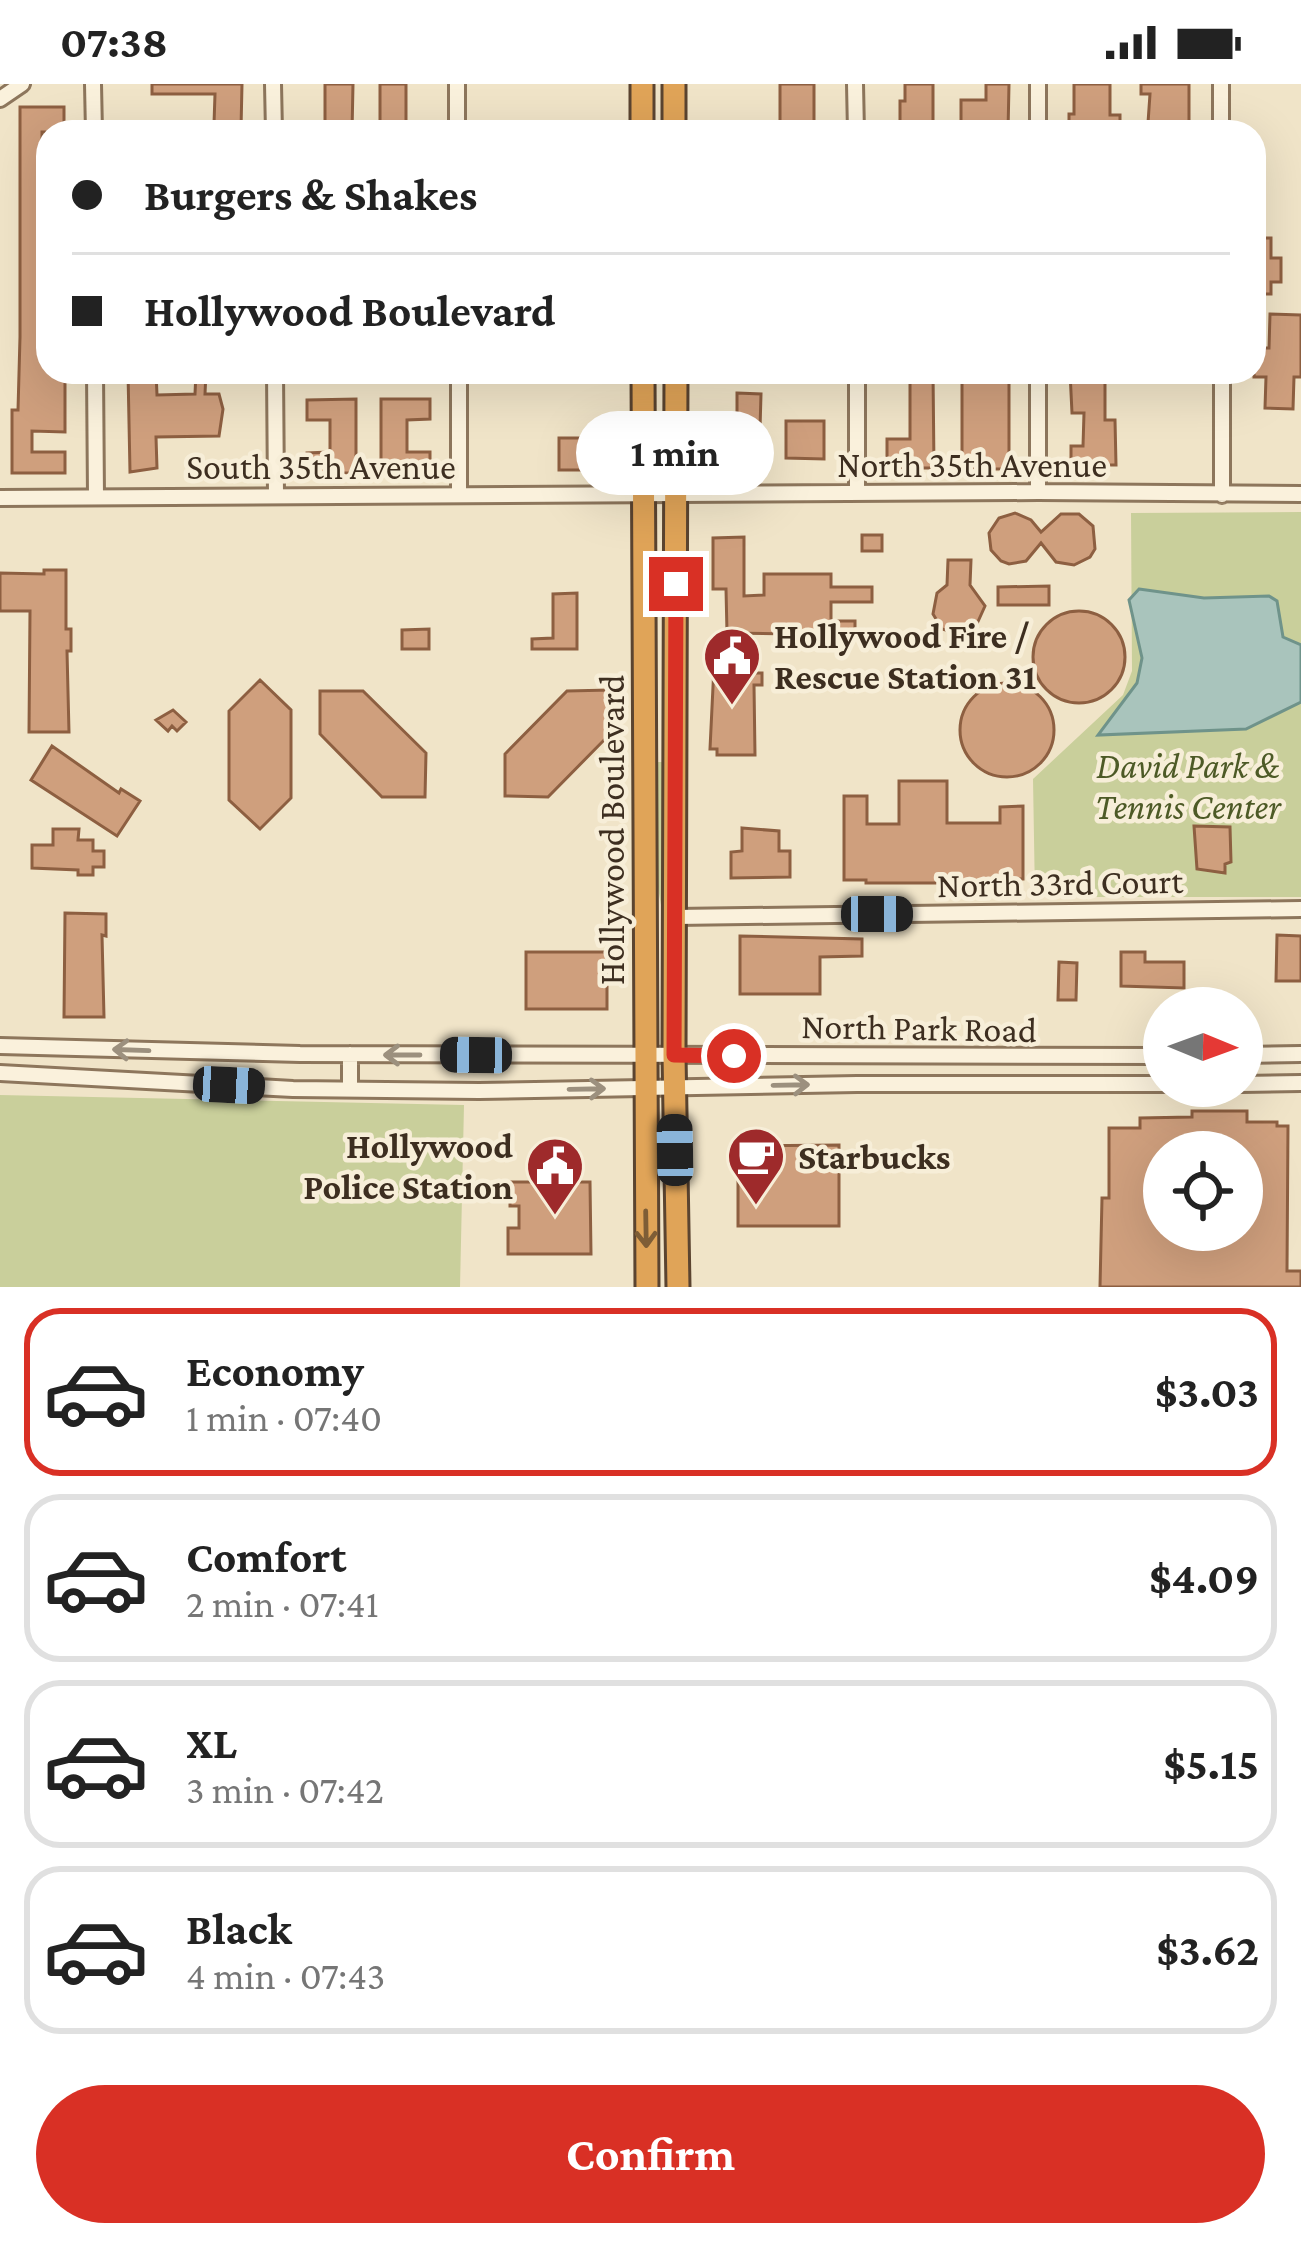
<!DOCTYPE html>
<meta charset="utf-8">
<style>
body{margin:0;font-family:"Crimson Pro",serif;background:#f6f6f6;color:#222;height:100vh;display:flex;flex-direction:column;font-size:45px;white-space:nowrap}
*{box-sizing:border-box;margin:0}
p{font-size:39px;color:#767676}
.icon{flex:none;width:66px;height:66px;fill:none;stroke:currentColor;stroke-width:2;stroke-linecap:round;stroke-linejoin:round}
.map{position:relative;height:1203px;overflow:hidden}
.panel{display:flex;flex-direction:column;background:#fff;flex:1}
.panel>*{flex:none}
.guide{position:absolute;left:36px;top:36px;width:1230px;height:264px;border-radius:36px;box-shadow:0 12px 48px #0002;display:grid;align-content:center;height:264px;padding:0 36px;background:#fff}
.needle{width:78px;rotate:91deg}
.fabs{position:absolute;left:1143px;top:903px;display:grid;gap:24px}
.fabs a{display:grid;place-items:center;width:120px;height:120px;border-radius:50%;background:#fff;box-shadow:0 12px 48px #0002;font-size:60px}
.end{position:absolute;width:54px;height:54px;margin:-27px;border:15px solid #d93025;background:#fff;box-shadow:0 0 0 6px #fff}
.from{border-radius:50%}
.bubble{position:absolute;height:84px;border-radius:42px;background:#fff;box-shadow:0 12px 48px #0002;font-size:39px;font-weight:700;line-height:84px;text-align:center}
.car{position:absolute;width:36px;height:72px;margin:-36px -18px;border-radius:15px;box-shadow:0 0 9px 3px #0007;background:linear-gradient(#222 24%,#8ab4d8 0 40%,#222 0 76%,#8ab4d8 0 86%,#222 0)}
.guide b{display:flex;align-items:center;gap:42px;height:114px;font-size:45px}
.guide b+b{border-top:3px solid #e0e0e0}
.guide i{width:30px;height:30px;background:#222}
ul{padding:21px 0 0;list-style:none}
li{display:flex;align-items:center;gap:36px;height:168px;margin:0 24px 18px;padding:0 12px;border:6px solid #e0e0e0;border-radius:36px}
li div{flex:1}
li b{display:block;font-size:45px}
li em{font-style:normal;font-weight:700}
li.on{border-color:#d93025}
li>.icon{width:108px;height:108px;stroke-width:1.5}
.primary-button{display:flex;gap:24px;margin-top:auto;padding:24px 36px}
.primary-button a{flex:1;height:138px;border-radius:72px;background:#d93025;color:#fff;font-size:48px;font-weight:700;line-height:138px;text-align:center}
.status{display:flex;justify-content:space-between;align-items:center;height:84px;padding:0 60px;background:#fff;direction:ltr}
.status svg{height:33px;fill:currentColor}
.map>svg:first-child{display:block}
.green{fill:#c9cf9b}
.water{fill:#a9c4bc;stroke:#6f938a;stroke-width:3}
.building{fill:#cf9f7d;stroke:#8d5f41;stroke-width:3;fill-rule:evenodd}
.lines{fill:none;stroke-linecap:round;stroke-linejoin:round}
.minor-casing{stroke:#8d765c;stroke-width:20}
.highway-casing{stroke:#5b4430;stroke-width:27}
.minor{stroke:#faf1dc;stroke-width:14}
.highway{stroke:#e0a458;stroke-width:21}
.oneway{stroke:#9c907e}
.oneway2{stroke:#7e5d36}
.route{stroke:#d93025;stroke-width:15}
.labels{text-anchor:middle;stroke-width:9;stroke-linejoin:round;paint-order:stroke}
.street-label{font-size:36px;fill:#3d2e20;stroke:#f7eed8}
.poi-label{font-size:36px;font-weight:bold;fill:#3d2e20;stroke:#f7eed8;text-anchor:start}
.park-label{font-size:36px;font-style:italic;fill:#4d5a26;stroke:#f7eed8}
</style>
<div class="status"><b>07:38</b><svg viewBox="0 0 49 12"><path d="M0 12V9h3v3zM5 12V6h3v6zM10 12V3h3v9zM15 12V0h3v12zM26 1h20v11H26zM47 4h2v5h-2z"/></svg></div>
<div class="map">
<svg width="1301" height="1203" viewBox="0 0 1301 1203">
<rect width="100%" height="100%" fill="#f0e4c8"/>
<!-- green -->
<path class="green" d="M1301 428V813H1035L1033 695 1123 611 1132 587 1131 429Z
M657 678H664L663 833 653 774Z
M0 1011 464 1021 460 1203H0Z"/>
<!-- water -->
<path class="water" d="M1139 505 1204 514 1269 512 1277 517 1283 553 1301 561V618L1246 645 1098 651 1137 599 1142 574 1129 516Z"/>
<!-- building -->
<path class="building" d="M152 0H242L241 45 214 40 215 10H152Z
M325 0H353L352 48H325Z
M380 0H406V48H380Z
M780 0H814V48H780Z
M905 0H933V48H906V40H900V17H905Z
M986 0H1009L1008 48H961V16H986Z
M1074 0H1110V31H1120V42H1110V48L1069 44V30H1074Z
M1141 0H1189V48L1159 46V40L1148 39 1150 10H1141Z
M20 23H64V48H42V100H48V162H42V220H48V288H65V348L32 347V368H65V389H12V326H18L20 253Z
M1254 154H1271V174H1281V198H1271V210H1254Z
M1270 230 1301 231V293H1294L1293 325 1265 324 1266 293H1254L1255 264H1269Z
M128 288H156L157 311 195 310 196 288H206L205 310H219L223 325 219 352 156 353 157 384 130 388Z
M910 288H933L934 384H892V377H887V355H910Z
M962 288H1009V385H962Z
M1070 288H1121V298H1105V336H1115L1116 381H1071V362H1083L1084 329H1072Z
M737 309 761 310 760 345 703 351V332H737Z
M356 315V389H307V369L330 368V336H307V316Z
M381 315H430V335L407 336V368H430V388H381Z
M786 337H824V375L786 374Z
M559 354H611V386H559Z
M1015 429 1031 436 1041 448 1061 430H1079L1093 442 1095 465 1090 473 1074 481 1056 478 1041 459 1026 477 1009 480 1001 477 991 466 989 449 999 434Z
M862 451H882V467H862Z
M744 453V512L764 511V490H831V503H872V518H831V537H855V551L727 549 726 505H713V454Z
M948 476H971L970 501 985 522 976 542 959 550 942 545 933 530 937 509 947 501Z
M44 486H66V545H71V567H67L69 648H29L30 527H0V489L44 490Z
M1049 502V521H998V503Z
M577 509V565H532V555L553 554V510Z
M1033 573a46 46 0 1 1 92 0a46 46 0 1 1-92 0Z
M429 545V565H402V546Z
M714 582 754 583V589H762V601H754L755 671H717V665H710Z
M260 596 291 626V714L260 745 229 716V627Z
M960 646a47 47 0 1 1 94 0a47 47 0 1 1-94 0Z
M610 606V650L548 713 505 712V670L567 607Z
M320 607H363L426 669 425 713H382L320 650Z
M173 626 186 638 177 647 172 642 168 647 156 636Z
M52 662 119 709 121 705 140 717 117 752 31 696Z
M899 697H947V739H1000V723L1023 722V795H1001V799H866V796H844V712H867V740H899Z
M1194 742 1230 743 1231 778 1225 780V789L1197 785Z
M742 744 779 747V767H790V793L731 794V768L742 767Z
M53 745H79L78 756H93V767H104V783H93V791H78V786L32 784V761H53Z
M65 829 106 830V852L102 851 104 933H64Z
M1277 851 1301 852V897H1276Z
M740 852 862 855V872L820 873V910H740Z
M526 868H607V925H526Z
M1121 868H1145V878H1184V904L1121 902Z
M1059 878 1077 879 1076 916H1058Z
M1192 1027H1247V1038H1277V1042H1288L1287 1187H1301V1203H1100L1102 1114H1109V1044H1140V1034L1192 1033ZM1164 1068H1242V1146H1164Z
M839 1061V1142H738V1062Z
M510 1098H590L591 1170H508V1144H519V1122H510Z"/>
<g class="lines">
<!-- minor casing -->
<g class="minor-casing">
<path id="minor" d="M93 0 94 48
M273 0 274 48
M457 0V48
M855 0 856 48
M1038 0V48
M1221 0V48
M0 15 22 0
M95 288 96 413
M275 288 276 411
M459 288V411
M857 288V409
M1038 288V408
M1222 288V411
M0 414 1038 408 1301 410
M676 833 1301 825
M0 962 300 970 1164 972
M1242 971 1301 970
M0 989 293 1005 479 1007 857 1000H1164
M1242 1000 1301 999
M350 1005V970"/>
</g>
<!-- highway casing -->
<g class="highway-casing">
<path id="highway" d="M642 0V48
M674 0V48
M643 288 647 1203
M676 288 674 971 678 1203"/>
</g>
<!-- minor -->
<use href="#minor" class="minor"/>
<!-- highway -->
<use href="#highway" class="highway"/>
</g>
<!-- one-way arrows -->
<defs><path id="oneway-shaft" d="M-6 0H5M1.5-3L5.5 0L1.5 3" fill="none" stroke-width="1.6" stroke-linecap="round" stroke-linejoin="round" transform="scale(3)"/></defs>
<g class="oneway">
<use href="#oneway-shaft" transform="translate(131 966) rotate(-178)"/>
<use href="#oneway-shaft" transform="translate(402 971) rotate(-180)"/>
<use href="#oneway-shaft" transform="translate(791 1001) rotate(-1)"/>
<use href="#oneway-shaft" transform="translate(587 1005) rotate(-1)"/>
</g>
<use class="oneway2" href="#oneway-shaft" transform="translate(646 1145) rotate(89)"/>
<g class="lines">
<!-- route -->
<path class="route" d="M676 500 674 971 734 972"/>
</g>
<!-- icons -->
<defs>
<g id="civic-pin" transform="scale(3)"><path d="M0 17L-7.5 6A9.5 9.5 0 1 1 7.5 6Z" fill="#9e2a2b" stroke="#f7eed8"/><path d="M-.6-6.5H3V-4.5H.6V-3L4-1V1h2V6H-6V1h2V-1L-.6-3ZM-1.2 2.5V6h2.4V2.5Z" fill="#fff"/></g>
<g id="cafe-pin" transform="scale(3)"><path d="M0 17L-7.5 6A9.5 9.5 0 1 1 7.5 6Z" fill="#9e2a2b" stroke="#f7eed8"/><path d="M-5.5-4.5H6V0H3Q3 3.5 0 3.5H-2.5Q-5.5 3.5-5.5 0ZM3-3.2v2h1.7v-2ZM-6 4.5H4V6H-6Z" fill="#fff"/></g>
</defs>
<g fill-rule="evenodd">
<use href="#civic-pin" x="732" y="572"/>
<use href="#cafe-pin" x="756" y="1072"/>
<use href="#civic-pin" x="555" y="1082"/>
</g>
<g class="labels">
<!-- street labels -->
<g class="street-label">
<text x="972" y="393">North 35th Avenue</text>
<text x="321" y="395">South 35th Avenue</text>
<text transform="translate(611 746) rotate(-90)" y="13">Hollywood Boulevard</text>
<text transform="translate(1060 798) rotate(-1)" y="13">North 33rd Court</text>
<text transform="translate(919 943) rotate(1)" y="13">North Park Road</text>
</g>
<!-- poi labels -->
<g class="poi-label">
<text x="774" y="564">Hollywood Fire /<tspan x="774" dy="41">Rescue Station 31</tspan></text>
<text x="513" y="1074" text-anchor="end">Hollywood<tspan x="513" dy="41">Police Station</tspan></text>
<text x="798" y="1085">Starbucks</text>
</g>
<!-- park labels -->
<g class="park-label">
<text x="1188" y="694">David Park &amp;<tspan x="1188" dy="41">Tennis Center</tspan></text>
</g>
</g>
</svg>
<div class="fabs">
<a><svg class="needle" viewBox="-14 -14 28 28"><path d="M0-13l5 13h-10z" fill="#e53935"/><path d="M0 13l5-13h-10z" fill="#767676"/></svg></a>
<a><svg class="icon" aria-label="locate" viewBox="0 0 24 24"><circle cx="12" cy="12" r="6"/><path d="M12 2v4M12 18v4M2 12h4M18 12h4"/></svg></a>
</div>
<i class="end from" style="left:734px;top:972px"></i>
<i class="end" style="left:676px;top:500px"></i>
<div class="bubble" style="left:576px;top:327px;width:198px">1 min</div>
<i class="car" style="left:877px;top:830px;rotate:90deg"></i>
<i class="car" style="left:476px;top:971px;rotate:271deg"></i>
<i class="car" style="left:229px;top:1001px;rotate:93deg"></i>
<i class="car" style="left:675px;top:1066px;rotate:359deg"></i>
<div class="guide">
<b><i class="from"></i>Burgers &amp; Shakes</b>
<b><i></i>Hollywood Boulevard</b>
</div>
</div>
<section class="panel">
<ul>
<li class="on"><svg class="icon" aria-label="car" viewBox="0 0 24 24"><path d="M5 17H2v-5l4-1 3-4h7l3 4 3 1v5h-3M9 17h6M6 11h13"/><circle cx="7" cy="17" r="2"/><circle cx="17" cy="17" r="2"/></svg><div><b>Economy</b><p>1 min · 07:40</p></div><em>$3.03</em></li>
<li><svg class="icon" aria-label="car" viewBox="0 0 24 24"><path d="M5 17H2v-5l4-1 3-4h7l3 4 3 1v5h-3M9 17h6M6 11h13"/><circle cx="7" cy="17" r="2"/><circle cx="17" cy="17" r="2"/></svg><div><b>Comfort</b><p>2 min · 07:41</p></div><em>$4.09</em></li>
<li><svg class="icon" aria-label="car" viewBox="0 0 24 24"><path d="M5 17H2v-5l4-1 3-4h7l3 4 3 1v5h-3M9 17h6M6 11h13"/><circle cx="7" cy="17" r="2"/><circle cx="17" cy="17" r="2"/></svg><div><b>XL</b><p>3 min · 07:42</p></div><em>$5.15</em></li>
<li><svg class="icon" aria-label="car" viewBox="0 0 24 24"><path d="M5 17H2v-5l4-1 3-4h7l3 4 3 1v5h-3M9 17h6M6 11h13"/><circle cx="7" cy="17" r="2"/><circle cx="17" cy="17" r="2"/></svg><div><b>Black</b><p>4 min · 07:43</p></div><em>$3.62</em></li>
</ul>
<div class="primary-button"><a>Confirm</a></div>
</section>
